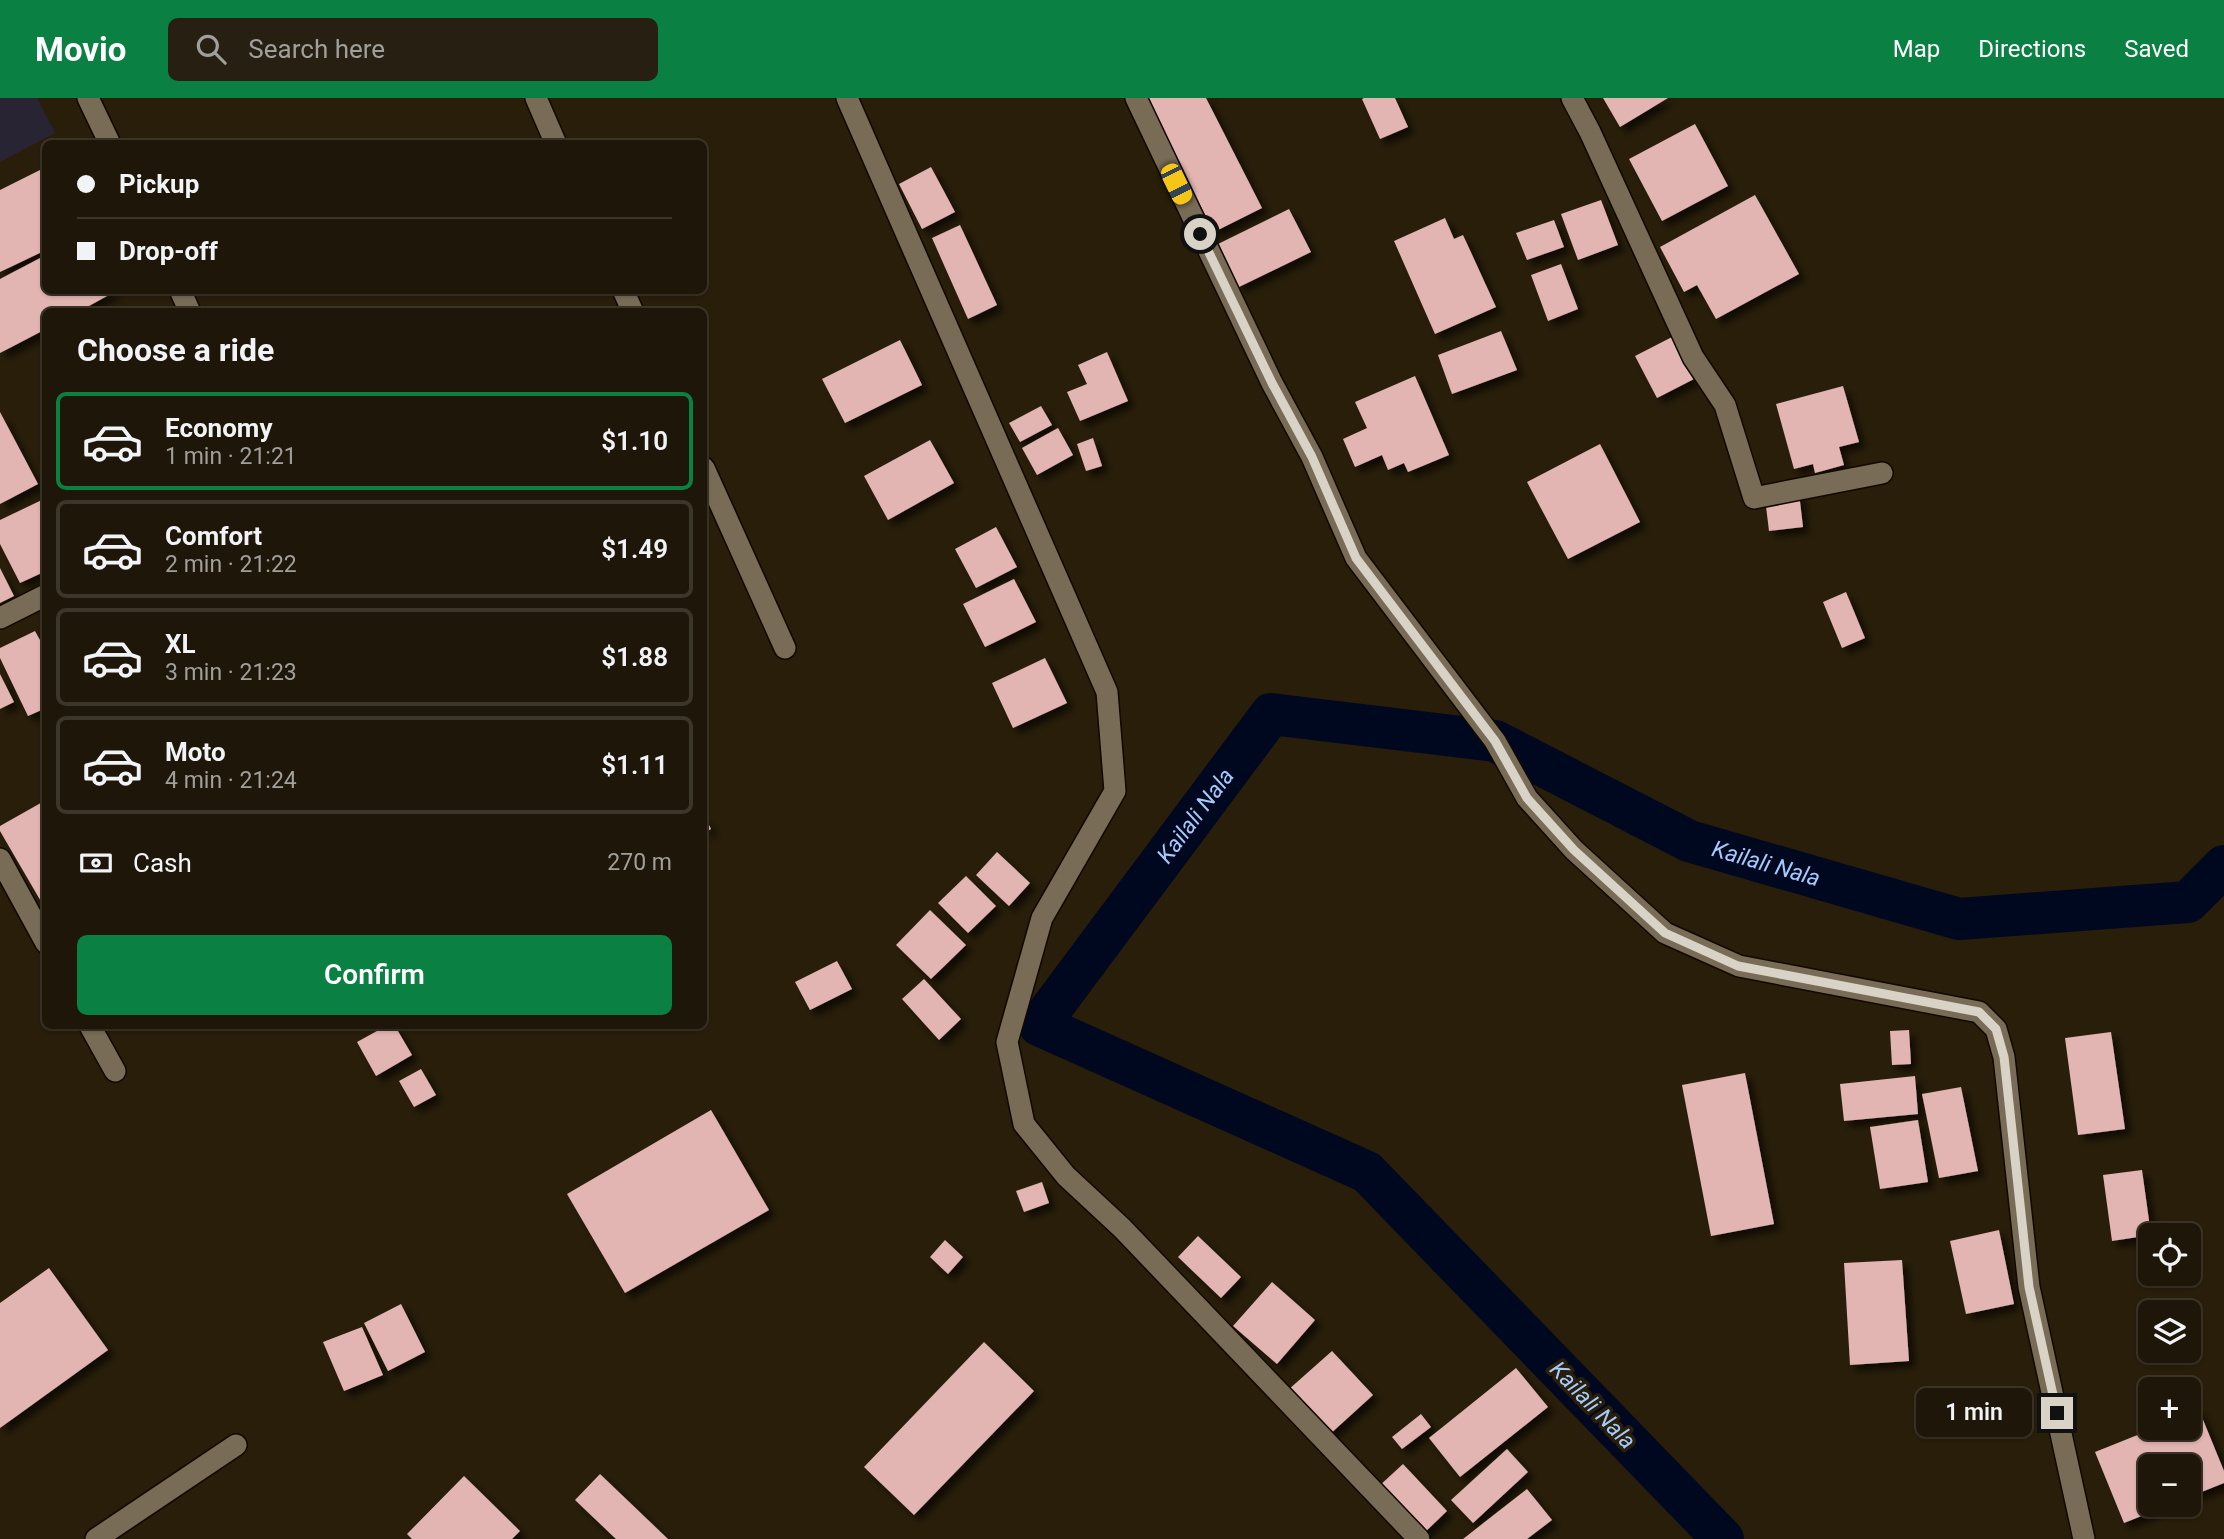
<!DOCTYPE html>
<meta charset="utf-8">
<style>
body{margin:0;font-family:Roboto,sans-serif;background:#261f12;color:#f1f3f6;height:100vh;display:flex;flex-direction:column;font-size:26px;white-space:nowrap}
*{box-sizing:border-box;margin:0}
p{font-size:23px;color:#a19f9c}
.icon{flex:none;width:38px;height:38px;fill:none;stroke:currentColor;stroke-width:2;stroke-linecap:round;stroke-linejoin:round}
.map{position:relative;flex:1;overflow:hidden}
.side{position:absolute;left:42px;top:210px;width:665px;height:721px;display:flex;flex-direction:column;background:#1e1608;border-radius:10px;box-shadow:0 2px 5px #0004,0 0 0 2px #3c3529}
.side>*{flex:none}
.top-card{position:absolute;left:42px;top:42px;width:665px;height:154px;border-radius:10px;box-shadow:0 2px 5px #0004,0 0 0 2px #3c3529;display:grid;align-content:center;height:154px;padding:0 35px;background:#1e1608}
.fabs{position:absolute;left:2138px;top:1125px;display:grid;gap:14px}
.fabs a{display:grid;place-items:center;width:63px;height:63px;border-radius:10px;background:#1e1608;box-shadow:0 2px 5px #0004,0 0 0 2px #3c3529;font-size:35px}
.end{position:absolute;width:32px;height:32px;margin:-16px;border:9px solid #d9d2c6;background:#111;box-shadow:0 0 0 4px #111}
.from{border-radius:50%}
.bubble{position:absolute;height:49px;border-radius:10px;background:#1e1608;box-shadow:0 2px 5px #0004,0 0 0 2px #3c3529;font-size:23px;font-weight:600;line-height:49px;text-align:center}
.car{position:absolute;width:21px;height:42px;margin:-21px -10px;border-radius:9px;box-shadow:0 0 5px 2px #0007;background:linear-gradient(#f5c518 24%,#345 0 40%,#f5c518 0 76%,#345 0 86%,#f5c518 0)}
.top-card b{display:flex;align-items:center;gap:24px;height:66px;font-size:26px}
.top-card b+b{border-top:2px solid #3c3529}
.top-card i{width:18px;height:18px;background:#f1f3f6}
ul{padding:0;list-style:none}
li{display:flex;align-items:center;gap:21px;height:98px;margin:0 14px 10px;padding:0 21px;border:4px solid #3c3529;border-radius:10px}
li div{flex:1}
li b{display:block;font-size:26px}
li em{font-style:normal;font-weight:600}
li.selected{border-color:#0b8043}
li>.icon{width:63px;height:63px;stroke-width:1.5}
h2{padding:0 35px;font-size:32px;line-height:84px}
.pay{display:flex;align-items:center;gap:18px;height:77px;padding:0 35px;font-size:26px}
.pay p{margin-inline-start:auto}
.cta{display:flex;gap:14px;margin-top:auto;padding:14px 35px}
.cta a{flex:1;height:80px;border-radius:10px;background:#0b8043;color:#fff;font-size:28px;font-weight:600;line-height:80px;text-align:center}
header{display:flex;align-items:center;gap:42px;box-sizing:border-box;height:98px;padding:0 35px;background:#0b8043;color:#fff}
header strong{font-size:33px}
nav{display:flex;gap:38px;margin-inline-start:auto;font-size:24px}
.search{width:490px;height:63px;background:#261f12;display:flex;align-items:center;gap:18px;box-sizing:border-box;padding:0 24px;border-radius:10px;color:#a19f9c;font-size:26px}
.map>svg:first-child{display:block}
.medical{fill:#282434}
.lines{fill:none;stroke-linecap:round;stroke-linejoin:round}
.canal{stroke:#00081f;stroke-width:42}
.building{fill:#e2b4b2;filter:url(#shadow)}
.street-casing{stroke:#110800;stroke-width:24}
.street{stroke:#786c56;stroke-width:21}
.route{stroke:#d9d2c6;stroke-width:9}
.labels{text-anchor:middle;stroke-width:7;stroke-linejoin:round;paint-order:stroke}
.water-label{font-size:23px;font-style:italic;fill:#a4cafe;stroke:#281e0a}
</style>
<header>
<strong>Movio</strong>
<div class="search"><svg class="icon" aria-label="search" viewBox="0 0 24 24"><circle cx="10" cy="10" r="6"/><path d="M15 15l6 6"/></svg>Search here</div>
<nav><a>Map</a><a>Directions</a><a>Saved</a></nav>
</header>
<div class="map">
<svg width="2224" height="1441" viewBox="0 0 2224 1441">
<defs>
<filter id="shadow"><feDropShadow dx="6" dy="6" stdDeviation="3.5" flood-color="#0009"/></filter>
</defs>
<rect width="100%" height="100%" fill="#281e0a"/>
<!-- medical -->
<path class="medical" d="M0 0H37L55 35 0 64Z"/>
<g class="lines">
<!-- canal -->
<path class="canal" id="s1" d="M1723 1441 1367 1074 1039 927 1271 616 1495 643 1689 743 1959 821 2188 804 2224 768"/>
</g>
<!-- building -->
<path class="building" d="M1145 0H1206L1262 110 1214 134Z
M1364 0H1395L1408 29 1380 41 1362 1Z
M1603 0H1668L1620 29Z
M1695 26 1728 88 1662 123 1629 61Z
M46 69V152L0 174V92Z
M931 69 955 114 922 131 899 86Z
M1755 97 1799 176 1716 221 1697 187 1684 194 1660 149Z
M1601 102 1618 147 1578 162 1561 116Z
M1289 111 1311 154 1239 189 1218 146Z
M1445 120 1454 141 1463 137 1496 209 1435 236 1394 143Z
M1554 122 1564 149 1527 162 1516 135Z
M960 127 997 207 968 221 932 140Z
M46 157V192H118L78 214H46V231L0 255V181Z
M1561 166 1578 211 1548 223 1531 177Z
M1501 233 1517 272 1452 296 1438 257Z
M1672 239 1694 281 1657 300 1635 258Z
M900 242 922 287 845 325 822 281Z
M1107 254 1128 303 1080 323 1067 294 1087 286 1078 267Z
M1415 278 1449 357 1408 374 1404 365 1388 372 1382 357 1355 369 1343 341 1367 330 1355 304Z
M1843 288 1859 344 1839 349 1844 367 1815 375 1813 366 1794 371 1776 306Z
M1041 308 1052 327 1020 344 1009 325Z
M0 314 38 386 0 406Z
M1058 330 1073 357 1037 377 1022 350Z
M1093 340 1102 368 1086 373 1077 346Z
M930 342 954 385 888 422 864 378Z
M1600 346 1640 424 1568 461 1527 384Z
M1799 395 1803 429 1769 433 1765 400Z
M46 400V473L20 485 0 446V422Z
M996 429 1017 469 976 490 955 451Z
M0 470 14 498 0 505Z
M1014 481 1036 524 985 549 963 506Z
M1846 494 1865 540 1842 550 1823 504Z
M35 533 46 553V610L28 618 0 560V550Z
M1045 560 1067 605 1013 630 992 585Z
M0 576 14 604 0 611Z
M46 702V812L0 733V728Z
M704 717 711 731 704 735Z
M997 754 1030 785 1009 808 976 777Z
M966 778 996 808 968 835 938 805Z
M930 812 966 847 931 881 896 847Z
M837 863 852 891 810 912 795 884Z
M924 881 961 921 939 942 902 901Z
M386 928H395L412 957 376 978 357 944Z
M1909 932 1911 966 1892 967 1890 933Z
M2111 934 2125 1031 2078 1037 2065 940Z
M421 971 436 997 414 1009 399 983Z
M1745 975 1774 1126 1711 1138 1682 987Z
M1915 978 1918 1016 1844 1023 1840 986Z
M1961 989 1978 1073 1939 1080 1922 996Z
M711 1012 769 1112 625 1195 567 1096Z
M1918 1022 1928 1084 1880 1091 1870 1029Z
M2142 1072 2151 1137 2112 1143 2103 1077Z
M1042 1084 1049 1105 1024 1114 1016 1093Z
M1999 1132 2014 1206 1966 1216 1950 1143Z
M1198 1138 1241 1179 1221 1200 1178 1159Z
M945 1142 963 1159 948 1176 930 1159Z
M1902 1162 1909 1263 1850 1267 1844 1165Z
M49 1170 108 1252 0 1330V1205Z
M1272 1184 1315 1222 1277 1266 1233 1228Z
M401 1206 425 1254 388 1273 364 1225Z
M362 1229 383 1277 344 1293 323 1244Z
M984 1244 1034 1293 914 1417 864 1369Z
M1332 1253 1373 1297 1329 1337 1288 1292Z
M1516 1270 1548 1309 1460 1379 1429 1340Z
M2199 1312 2224 1373V1385L2189 1399V1368H2151V1407H2169L2124 1425 2095 1354 2155 1330H2189V1316Z
M1421 1316 1431 1329 1402 1351 1392 1339Z
M1507 1351 1528 1374 1473 1425 1451 1402Z
M1403 1366 1447 1413 1423 1436 1378 1389Z
M600 1376 668 1441H616L575 1402Z
M464 1378 520 1433 512 1441H412L407 1436Z
M1527 1391 1552 1422 1527 1441H1463Z"/>
<g class="lines">
<!-- street casing -->
<g class="street-casing">
<path id="street" d="M88 0 110 46
M536 0 556 46
M847 0 1107 594 1115 693 1042 820 1007 944 1024 1026 1066 1078 1122 1130 1419 1441
M1136 0 1272 285 1312 359 1356 460 1495 643 1527 700 1574 752 1665 835 1739 868 1979 914 1996 931 2004 959 2029 1189 2084 1441
M1572 0 1590 34 1693 259 1725 307 1754 400 1882 375
M180 192 190 214
M623 192 633 214
M704 370 785 550
M0 520 46 497
M0 761 46 845
M90 928 115 973
M96 1441 236 1347"/>
</g>
<!-- street -->
<use href="#street" class="street"/>
</g>
<g class="lines">
<!-- route -->
<path class="route" d="M1200 136 1272 285 1312 359 1356 460 1495 643 1527 700 1574 752 1665 835 1738 868 1979 914 1996 931 2004 959 2029 1189 2057 1315"/>
</g>
<g class="labels">
<!-- water labels -->
<g class="water-label">
<text dy="8" stroke="none"><textPath href="#s1" startOffset="1132">Kailali Nala</textPath></text>
<text dy="8" stroke="none"><textPath href="#s1" startOffset="1783">Kailali Nala</textPath></text>
<text transform="translate(1593 1307) rotate(46)" y="8">Kailali Nala</text>
</g>
</g>
</svg>
<div class="fabs">
<a><svg class="icon" aria-label="locate" viewBox="0 0 24 24"><circle cx="12" cy="12" r="6"/><path d="M12 2v4M12 18v4M2 12h4M18 12h4"/></svg></a>
<a><svg class="icon" aria-label="layers" viewBox="0 0 24 24"><path d="M12 4l9 5-9 5-9-5zM3 14l9 5 9-5"/></svg></a>
<a>+</a>
<a>−</a>
</div>
<i class="end from" style="left:1200px;top:136px"></i>
<i class="end" style="left:2057px;top:1315px"></i>
<div class="bubble" style="left:1916px;top:1290px;width:116px">1 min</div>
<i class="car" style="left:1176px;top:86px;rotate:154deg"></i>
<div class="top-card">
<b><i class="from"></i>Pickup</b>
<b><i></i>Drop-off</b>
</div>
<section class="side">
<h2>Choose a ride</h2>
<ul>
<li class="selected"><svg class="icon" aria-label="car" viewBox="0 0 24 24"><path d="M5 17H2v-5l4-1 3-4h7l3 4 3 1v5h-3M9 17h6M6 11h13"/><circle cx="7" cy="17" r="2"/><circle cx="17" cy="17" r="2"/></svg><div><b>Economy</b><p>1 min · 21:21</p></div><em>$1.10</em></li>
<li><svg class="icon" aria-label="car" viewBox="0 0 24 24"><path d="M5 17H2v-5l4-1 3-4h7l3 4 3 1v5h-3M9 17h6M6 11h13"/><circle cx="7" cy="17" r="2"/><circle cx="17" cy="17" r="2"/></svg><div><b>Comfort</b><p>2 min · 21:22</p></div><em>$1.49</em></li>
<li><svg class="icon" aria-label="car" viewBox="0 0 24 24"><path d="M5 17H2v-5l4-1 3-4h7l3 4 3 1v5h-3M9 17h6M6 11h13"/><circle cx="7" cy="17" r="2"/><circle cx="17" cy="17" r="2"/></svg><div><b>XL</b><p>3 min · 21:23</p></div><em>$1.88</em></li>
<li><svg class="icon" aria-label="car" viewBox="0 0 24 24"><path d="M5 17H2v-5l4-1 3-4h7l3 4 3 1v5h-3M9 17h6M6 11h13"/><circle cx="7" cy="17" r="2"/><circle cx="17" cy="17" r="2"/></svg><div><b>Moto</b><p>4 min · 21:24</p></div><em>$1.11</em></li>
</ul>
<div class="pay"><svg class="icon" aria-label="cash" viewBox="0 0 24 24"><path d="M3 7h18v10H3z"/><circle cx="12" cy="12" r="2"/></svg>Cash<p>270 m</p></div>
<div class="cta"><a>Confirm</a></div>
</section>
</div>
